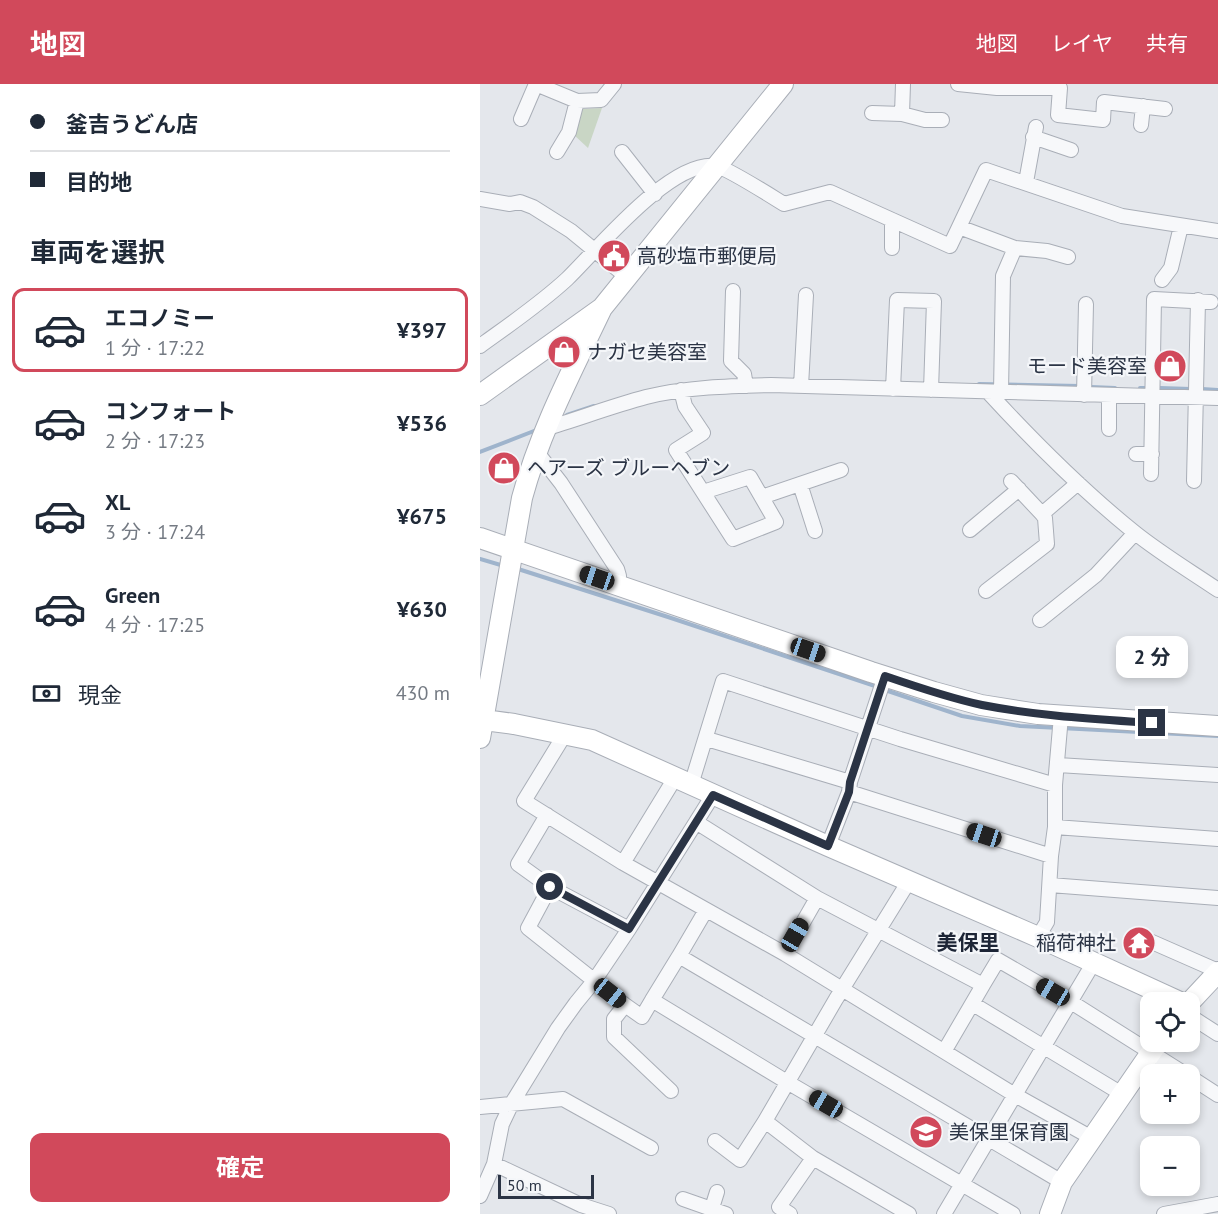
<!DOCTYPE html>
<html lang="ja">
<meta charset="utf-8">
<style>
body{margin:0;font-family:"PT Sans","Noto Sans JP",sans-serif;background:#f2f2f3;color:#1f2937;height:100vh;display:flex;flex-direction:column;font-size:22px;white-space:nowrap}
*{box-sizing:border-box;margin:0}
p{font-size:20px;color:#747a83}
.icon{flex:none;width:33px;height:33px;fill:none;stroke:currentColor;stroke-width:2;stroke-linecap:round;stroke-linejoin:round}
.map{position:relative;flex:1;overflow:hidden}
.details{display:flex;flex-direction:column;background:#fff;width:480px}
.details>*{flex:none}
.banner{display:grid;align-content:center;height:132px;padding:0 30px;background:#fff}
.buttons{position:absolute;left:660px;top:908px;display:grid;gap:12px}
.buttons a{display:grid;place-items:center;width:60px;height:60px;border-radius:12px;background:#fff;box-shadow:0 3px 9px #0003;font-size:30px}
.scale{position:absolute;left:18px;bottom:15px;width:96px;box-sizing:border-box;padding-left:6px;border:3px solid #2b3445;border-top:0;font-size:16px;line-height:21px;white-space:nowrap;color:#2b3445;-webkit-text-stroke:4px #f4f6f9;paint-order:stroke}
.end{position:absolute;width:27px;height:27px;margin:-14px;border:8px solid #2b3445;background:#fff;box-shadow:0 0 0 3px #fff}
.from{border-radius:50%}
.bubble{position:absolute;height:42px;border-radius:12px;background:#fff;box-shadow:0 3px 9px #0003;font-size:20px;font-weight:700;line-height:42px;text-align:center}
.car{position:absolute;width:18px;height:36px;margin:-18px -9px;border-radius:8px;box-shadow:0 0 4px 2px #0007;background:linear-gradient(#222 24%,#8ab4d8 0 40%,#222 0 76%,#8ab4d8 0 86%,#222 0)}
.banner b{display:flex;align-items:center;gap:21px;height:57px;font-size:22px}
.banner b+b{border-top:2px solid #e0e1e3}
.banner i{width:15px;height:15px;background:#1f2937}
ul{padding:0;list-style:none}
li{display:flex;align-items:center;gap:18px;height:84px;margin:0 12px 9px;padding:0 18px;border:3px solid transparent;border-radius:12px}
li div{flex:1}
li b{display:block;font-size:22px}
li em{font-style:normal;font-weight:700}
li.on{border-color:#d1495b}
li>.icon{width:54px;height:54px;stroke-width:1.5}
h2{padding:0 30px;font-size:27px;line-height:72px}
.pay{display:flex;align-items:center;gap:15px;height:66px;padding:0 30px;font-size:22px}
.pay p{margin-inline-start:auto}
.cta{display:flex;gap:12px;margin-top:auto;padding:12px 30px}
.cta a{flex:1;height:69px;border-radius:12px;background:#d1495b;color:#fff;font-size:24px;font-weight:700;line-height:69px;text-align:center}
header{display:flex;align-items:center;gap:36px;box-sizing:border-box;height:84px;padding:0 30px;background:#d1495b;color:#fff}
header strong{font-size:28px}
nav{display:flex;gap:33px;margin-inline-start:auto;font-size:21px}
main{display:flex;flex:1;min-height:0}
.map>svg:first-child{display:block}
.green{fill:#c9d6c5}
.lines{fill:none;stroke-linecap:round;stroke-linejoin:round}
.stream{stroke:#9fb4cc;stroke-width:4}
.street-casing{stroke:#a9aeb7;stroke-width:16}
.secondary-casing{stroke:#a9aeb7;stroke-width:22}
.street{stroke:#f7f8fa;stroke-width:14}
.secondary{stroke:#fff;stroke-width:20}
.route{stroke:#2b3445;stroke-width:8}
.labels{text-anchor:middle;stroke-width:4.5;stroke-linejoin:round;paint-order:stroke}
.poi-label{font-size:20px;fill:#2b3445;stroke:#f4f6f9;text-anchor:start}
.neighbourhood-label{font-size:21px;font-weight:bold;fill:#1d2536;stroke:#f4f6f9}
</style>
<header>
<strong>地図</strong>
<nav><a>地図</a><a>レイヤ</a><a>共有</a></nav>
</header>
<main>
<section class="details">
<div class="banner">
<b><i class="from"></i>釜吉うどん店</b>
<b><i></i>目的地</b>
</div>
<h2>車両を選択</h2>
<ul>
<li class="on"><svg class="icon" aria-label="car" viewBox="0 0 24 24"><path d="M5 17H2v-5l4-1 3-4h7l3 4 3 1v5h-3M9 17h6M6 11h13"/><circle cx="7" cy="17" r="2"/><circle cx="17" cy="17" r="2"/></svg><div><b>エコノミー</b><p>1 分 · 17:22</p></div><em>¥397</em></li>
<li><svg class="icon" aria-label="car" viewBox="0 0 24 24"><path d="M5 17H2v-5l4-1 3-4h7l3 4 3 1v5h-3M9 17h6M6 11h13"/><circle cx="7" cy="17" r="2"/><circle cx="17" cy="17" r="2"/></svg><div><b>コンフォート</b><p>2 分 · 17:23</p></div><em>¥536</em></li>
<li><svg class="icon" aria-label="car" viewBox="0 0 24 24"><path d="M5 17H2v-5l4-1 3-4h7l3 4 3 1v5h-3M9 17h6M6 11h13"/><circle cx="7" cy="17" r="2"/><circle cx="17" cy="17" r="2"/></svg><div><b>XL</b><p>3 分 · 17:24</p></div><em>¥675</em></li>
<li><svg class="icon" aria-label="car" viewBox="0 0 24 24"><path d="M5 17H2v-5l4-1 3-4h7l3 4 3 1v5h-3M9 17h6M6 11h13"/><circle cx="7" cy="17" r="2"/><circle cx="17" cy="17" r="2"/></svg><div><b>Green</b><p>4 分 · 17:25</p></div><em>¥630</em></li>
</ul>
<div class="pay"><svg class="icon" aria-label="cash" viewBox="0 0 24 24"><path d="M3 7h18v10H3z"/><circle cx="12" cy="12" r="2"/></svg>現金<p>430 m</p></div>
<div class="cta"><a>確定</a></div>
</section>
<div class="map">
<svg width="738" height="1130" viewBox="0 0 738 1130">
<rect width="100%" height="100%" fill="#e4e7ec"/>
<!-- green -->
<path class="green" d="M122 24 108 64 93 50 101 25Z"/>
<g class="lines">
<!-- stream -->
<path class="stream" d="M499 300 600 302
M611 303 635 304
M660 304H667
M680 304 711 305
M722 305 738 306
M87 331 114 322
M0 368 59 345
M0 475 24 482
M35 484 188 533 398 603
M405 606 482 632 540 642 738 652"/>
<!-- street casing -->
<g class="street-casing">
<path id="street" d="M56 0 97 17 121 16 134 0
M478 0 517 4H580L578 31 623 36 624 18 685 25
M392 29 422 30 445 36H462
M422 30 423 0
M41 35 56 0
M661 41 663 22
M553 53 591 66
M77 68 89 48 97 17
M142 68 175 110
M546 98 556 43
M0 115 30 120 40 118 53 123 91 147 147 193
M479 143 535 164 567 167 588 173
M412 164V136
M682 196 691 184 701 142
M253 207 251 277 264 290 266 302
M0 262C29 241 60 220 87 195 117 166 191 75 236 82 247 84 291 112 304 120L350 108 470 162 506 86 642 132 738 147
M321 302 326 211
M413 305 417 216 454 217 451 306
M201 306 205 322 223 349 196 366 253 455 296 438 270 393 223 408
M508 308C553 357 602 406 654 448 680 469 710 487 738 506
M521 308 523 192 535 164
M604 311 606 220
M629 311V345
M64 345C98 335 132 322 166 313 207 303 249 302 291 301L738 314
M56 367 81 399 137 485 139 492 138 501
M656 370H672
M671 390 674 215 731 218
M531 397 562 430
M714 397 718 216
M320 400 335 447
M282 413 361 386
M490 446 539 405
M506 507 567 460 565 434 562 430 598 399
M560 536 616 491 655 449
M85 650 44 717 143 779 305 870 535 1011 612 1054
M227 655 370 698
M578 681 738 691
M211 701 243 597 420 655 575 701
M369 708 571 772
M67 731 38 780 70 803 149 845
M216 738 337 814
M575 743 738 755
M348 762 369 708 370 698 405 592
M143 779 195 694
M429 797 356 915 285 1037 333 1074 429 1130
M570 801 738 814
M70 803 48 844 145 921 162 933 172 916 307 998 533 1130
M558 853 567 838 571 772 575 743V701L581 632
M672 858 738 887
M305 870 337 814 503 901 465 966
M199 872 226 826
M503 901 518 876 591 918 705 990
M172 916 199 872 582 1098
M493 920 642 1010
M145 921 134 935V953L191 1007
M710 928 713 934 738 950
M710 993 738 1011
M0 1023 83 1015 171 1064
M235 1057 260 1076 285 1037
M14 1080 101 1121 129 1130
M0 1112 14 1080 22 1040 32 1019 78 944 96 919 114 897 149 845 233 711
M203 1115 246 1130
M232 1124 237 1108
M310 1130 299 1123 333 1074
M464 1130 614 878
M684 1130 738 1120"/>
</g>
<!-- secondary casing -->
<g class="secondary-casing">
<path id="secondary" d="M0 311 122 224 303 0
M0 454 391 588 454 608 501 621 558 630 738 642
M4 636 34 640 112 656 348 762 558 853 700 918
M0 654 42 414C60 347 92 287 122 224
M710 918 738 888
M570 1130 582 1098 679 957"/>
</g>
<!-- street -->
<use href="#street" class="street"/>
<!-- secondary -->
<use href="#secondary" class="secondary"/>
</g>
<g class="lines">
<!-- route -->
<path class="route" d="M70 803 149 845 233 711 348 762 369 708 370 698 405 592C437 603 469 614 502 621 558 632 615 635 672 639"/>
</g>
<!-- icons -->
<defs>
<g id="civic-disc" transform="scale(1.725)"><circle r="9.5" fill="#d1495b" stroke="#f4f6f9"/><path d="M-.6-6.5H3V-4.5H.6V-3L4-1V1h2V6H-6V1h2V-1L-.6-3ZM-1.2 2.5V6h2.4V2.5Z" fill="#fff"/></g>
<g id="shop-disc" transform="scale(1.725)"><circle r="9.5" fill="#d1495b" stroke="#f4f6f9"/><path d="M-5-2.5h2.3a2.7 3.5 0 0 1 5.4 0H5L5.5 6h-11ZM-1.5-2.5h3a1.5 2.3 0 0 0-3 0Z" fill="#fff"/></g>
<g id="temple-disc" transform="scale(1.725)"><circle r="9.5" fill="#d1495b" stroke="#f4f6f9"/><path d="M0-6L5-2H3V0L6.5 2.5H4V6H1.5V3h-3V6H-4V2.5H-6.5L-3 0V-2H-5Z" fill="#fff"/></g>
<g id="school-disc" transform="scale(1.725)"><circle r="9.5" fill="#d1495b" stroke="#f4f6f9"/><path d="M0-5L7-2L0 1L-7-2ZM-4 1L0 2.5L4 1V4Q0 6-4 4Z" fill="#fff"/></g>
</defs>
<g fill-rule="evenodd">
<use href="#civic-disc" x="134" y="172"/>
<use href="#shop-disc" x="84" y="268"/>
<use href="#shop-disc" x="690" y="282"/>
<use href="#shop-disc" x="24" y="384"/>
<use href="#temple-disc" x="659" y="859"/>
<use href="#school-disc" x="446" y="1048"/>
</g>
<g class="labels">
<!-- poi labels -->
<g class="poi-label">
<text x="157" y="179">高砂塩市郵便局</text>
<text x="107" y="275">ナガセ美容室</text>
<text x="667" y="289" text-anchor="end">モード美容室</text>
<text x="47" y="391">ヘアーズ ブルーヘブン</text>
<text x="636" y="866" text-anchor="end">稲荷神社</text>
<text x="469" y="1055">美保里保育園</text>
</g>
<!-- neighbourhood labels -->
<g class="neighbourhood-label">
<text x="488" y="866">美保里</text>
</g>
</g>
</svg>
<div class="buttons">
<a><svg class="icon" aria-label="locate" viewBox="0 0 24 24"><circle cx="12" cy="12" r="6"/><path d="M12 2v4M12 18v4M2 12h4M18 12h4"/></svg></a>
<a>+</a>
<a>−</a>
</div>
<div class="scale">50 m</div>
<i class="end from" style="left:70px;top:803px"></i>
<i class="end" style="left:672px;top:639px"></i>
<div class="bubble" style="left:636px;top:552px;width:72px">2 分</div>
<i class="car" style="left:117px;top:494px;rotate:289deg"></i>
<i class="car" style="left:328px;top:566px;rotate:109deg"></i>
<i class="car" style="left:504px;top:751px;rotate:288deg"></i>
<i class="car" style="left:315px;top:851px;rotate:30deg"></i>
<i class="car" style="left:573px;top:908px;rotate:300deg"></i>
<i class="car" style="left:130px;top:909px;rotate:128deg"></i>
<i class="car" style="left:346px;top:1020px;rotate:300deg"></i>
</div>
</main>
